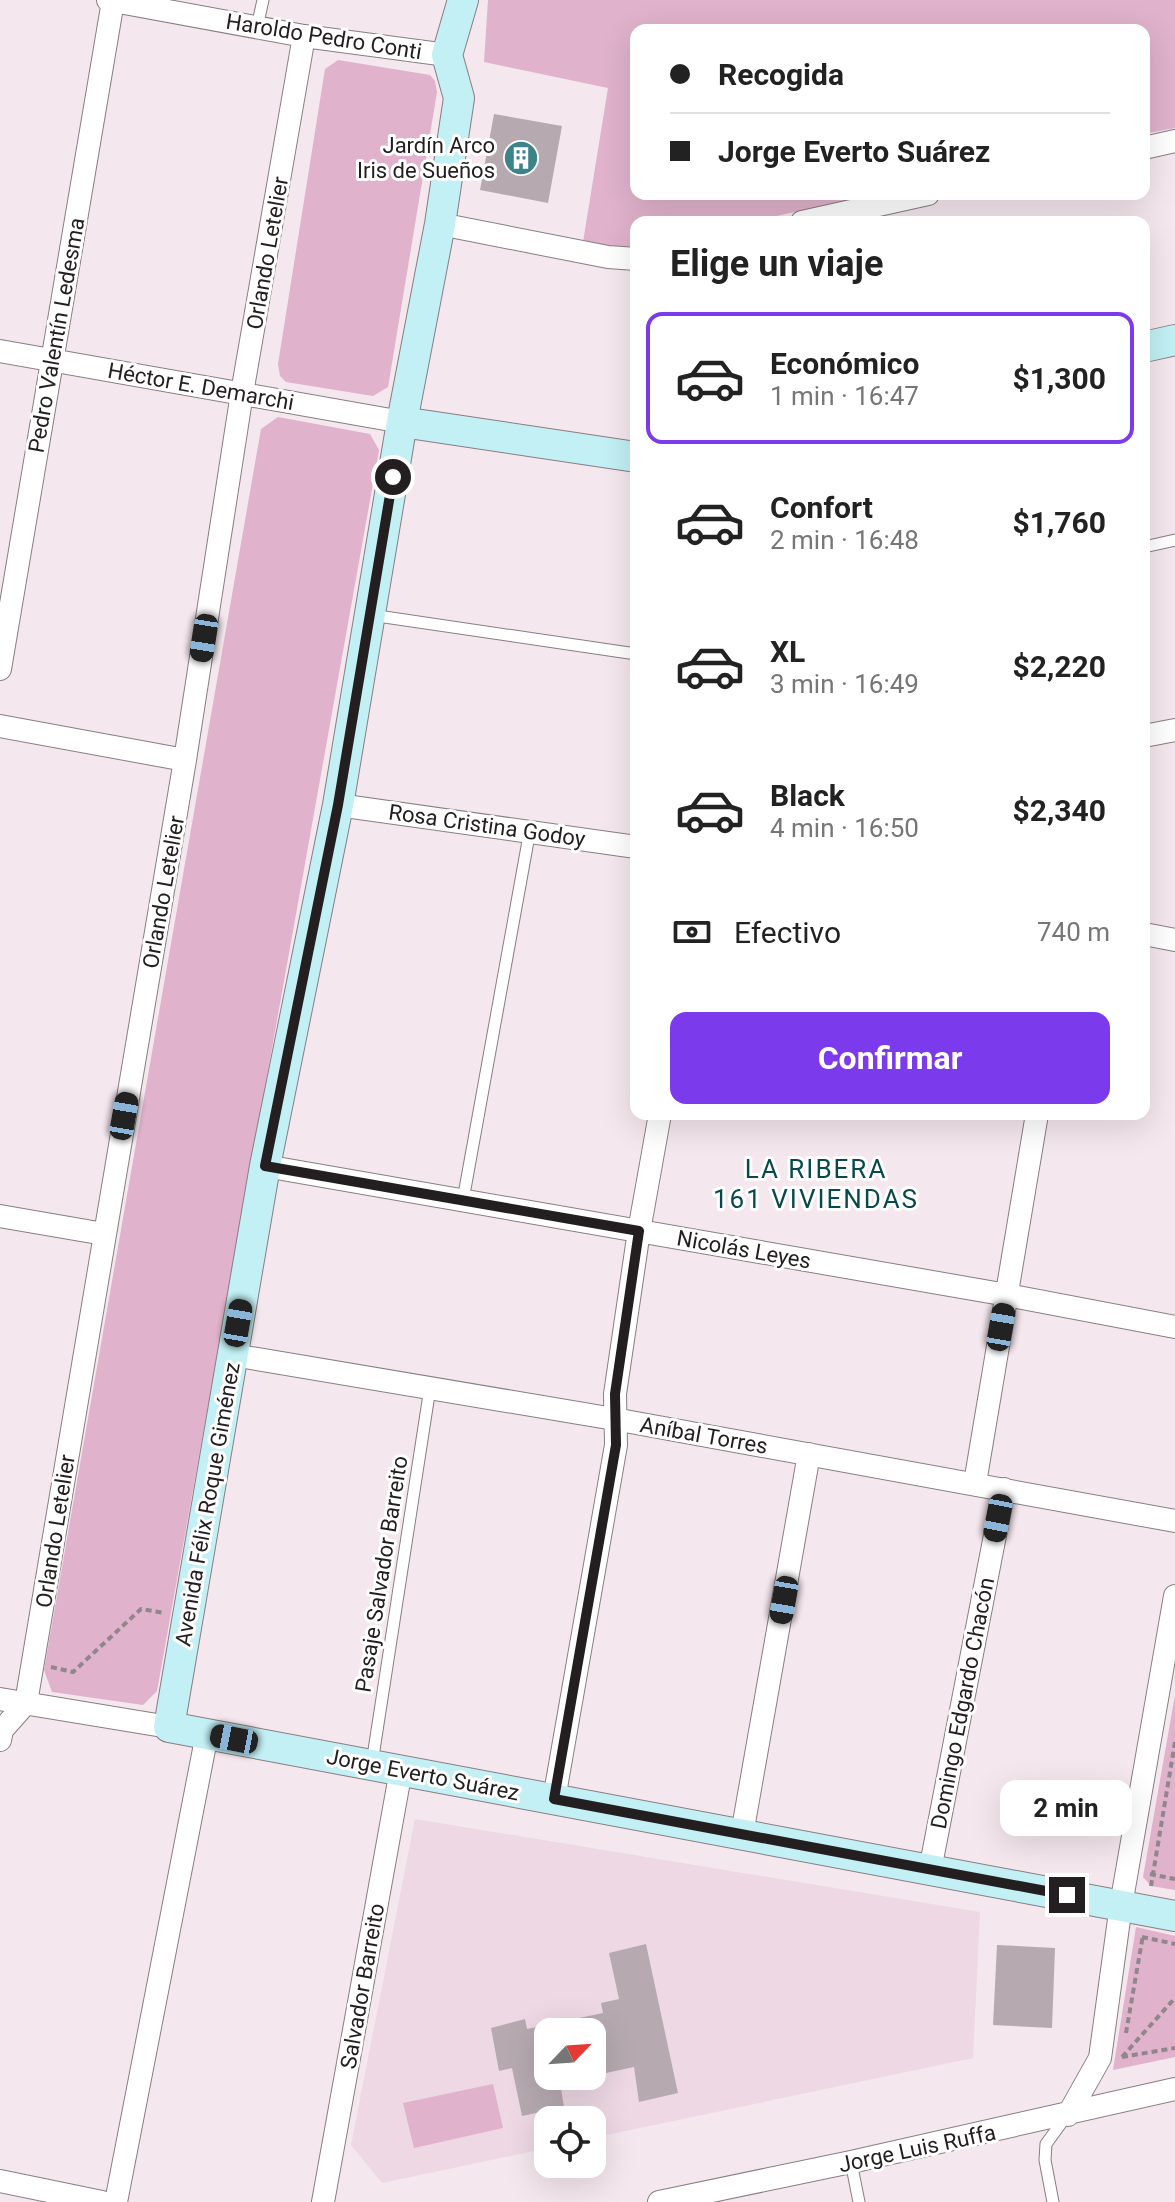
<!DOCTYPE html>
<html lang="es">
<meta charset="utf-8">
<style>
body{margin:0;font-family:Roboto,sans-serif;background:#f6f6f6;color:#222;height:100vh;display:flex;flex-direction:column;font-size:30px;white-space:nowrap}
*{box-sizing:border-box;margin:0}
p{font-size:26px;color:#767676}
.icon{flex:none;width:44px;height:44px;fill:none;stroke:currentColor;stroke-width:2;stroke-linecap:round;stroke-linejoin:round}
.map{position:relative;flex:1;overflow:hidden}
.sheet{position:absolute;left:630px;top:216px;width:520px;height:904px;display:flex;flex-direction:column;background:#fff;border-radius:16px;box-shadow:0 8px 32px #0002}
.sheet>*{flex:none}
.guide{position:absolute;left:630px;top:24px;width:520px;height:176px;border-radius:16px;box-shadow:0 8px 32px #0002;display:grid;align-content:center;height:176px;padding:0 40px;background:#fff}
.needle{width:52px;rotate:65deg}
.tools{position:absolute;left:534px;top:2018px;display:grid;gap:16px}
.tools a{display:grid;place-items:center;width:72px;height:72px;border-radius:16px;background:#fff;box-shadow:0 8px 32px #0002;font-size:40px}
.end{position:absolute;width:36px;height:36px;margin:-18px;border:10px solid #231f21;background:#fff;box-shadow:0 0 0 4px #fff}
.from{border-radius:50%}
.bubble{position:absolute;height:56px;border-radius:16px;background:#fff;box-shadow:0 8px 32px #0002;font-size:26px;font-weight:700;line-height:56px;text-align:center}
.car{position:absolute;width:24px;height:48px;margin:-24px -12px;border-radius:10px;box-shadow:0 0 6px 2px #0007;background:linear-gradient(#222 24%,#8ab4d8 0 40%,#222 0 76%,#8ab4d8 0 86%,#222 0)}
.guide b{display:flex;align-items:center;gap:28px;height:76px;font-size:30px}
.guide b+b{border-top:2px solid #e0e0e0}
.guide i{width:20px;height:20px;background:#222}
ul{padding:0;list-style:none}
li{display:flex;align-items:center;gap:24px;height:132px;margin:0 16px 12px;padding:0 24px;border:4px solid transparent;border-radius:16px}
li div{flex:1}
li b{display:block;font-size:30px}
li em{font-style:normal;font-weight:700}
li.current{border-color:#7c3aed}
li>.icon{width:72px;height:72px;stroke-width:1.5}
h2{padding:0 40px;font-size:36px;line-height:96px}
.pay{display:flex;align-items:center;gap:20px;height:88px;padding:0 40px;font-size:30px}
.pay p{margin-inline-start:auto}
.primary-button{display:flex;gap:16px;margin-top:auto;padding:16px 40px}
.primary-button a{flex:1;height:92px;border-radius:16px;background:#7c3aed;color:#fff;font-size:32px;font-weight:700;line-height:92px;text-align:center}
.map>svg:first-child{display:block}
.built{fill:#edd8e3;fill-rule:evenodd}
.green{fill:#e0b2cb}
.building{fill:#b6aab0}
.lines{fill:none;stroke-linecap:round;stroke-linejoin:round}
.lane-casing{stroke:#897d83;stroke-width:13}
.street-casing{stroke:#897d83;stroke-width:24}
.secondary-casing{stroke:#897d83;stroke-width:32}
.path{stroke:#8f878b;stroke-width:4;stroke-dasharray:6 4;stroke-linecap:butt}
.lane{stroke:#fff;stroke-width:11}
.street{stroke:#fff;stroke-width:22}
.secondary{stroke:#c2f0f4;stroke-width:30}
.route{stroke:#231f21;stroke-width:10}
.labels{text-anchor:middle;stroke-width:6;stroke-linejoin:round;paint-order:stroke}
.street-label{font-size:22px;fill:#231f21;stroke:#fff}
.poi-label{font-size:22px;fill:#231f21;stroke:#fff;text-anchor:end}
.quarter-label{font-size:26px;letter-spacing:2px;fill:#08494e;stroke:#fff}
</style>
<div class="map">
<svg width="1175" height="2202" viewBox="0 0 1175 2202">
<rect width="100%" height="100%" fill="#f4e7ed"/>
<!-- built -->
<path class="built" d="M415 1819 980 1912 973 2058 592 2138V2120H548V2148L382 2183 351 2145ZM548 2032H592V2076H548Z"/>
<!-- green -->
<path class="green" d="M488 0H1175V128L1144 134V30H636V194H876L749 222H636V247L632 248 583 242 608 88 484 62Z
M338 60 430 75 435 81 437 92 388 387 373 396 286 382 280 376 278 364 325 69Z
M278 417 370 434 379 450 157 1691 143 1705 52 1692 44 1670 261 429Z
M1175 1695V1890L1151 1886 1143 1877Z
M1136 1927 1175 1936V2057L1113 2070Z
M493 2084 503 2128 414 2148 403 2103Z"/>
<!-- building -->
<path class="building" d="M494 114 562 126 548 203 480 190Z
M646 1944 678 2093 639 2102 634 2067 592 2076V2032H548V2076H559L564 2107 522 2116 512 2068 499 2071 491 2028 525 2019 527 2029 603 2013 601 2003 619 1999 609 1953Z
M997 1945 1055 1948 1052 2028 993 2025Z"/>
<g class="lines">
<!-- lane casing -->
<g class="lane-casing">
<path id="lane" d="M257 27 263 0
M1144 547 1175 540
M371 615 636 654
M463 1200 530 830
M372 1763 430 1388
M851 2162 859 2202
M1053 2202 1045 2160 1046 2144 1067 2115"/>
</g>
<!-- street casing -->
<g class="street-casing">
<path id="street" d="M108 0 304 36 447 55
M1144 148 1175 141
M802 222 928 194
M440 224 608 257 636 259
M0 351 402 422
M0 669 113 1
M0 726 185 760
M1144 736 1175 730
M338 805 636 847
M1144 934 1175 940
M265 1166 1007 1295 1175 1327
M0 1216 104 1234
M233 1355 614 1419 1175 1521
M975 1483 1037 1114
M0 1699 169 1727
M0 1740 2 1730 26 1703 185 760 242 393 304 36
M554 1799 616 1445 615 1394 639 1231 660 1114
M742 1834 809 1454
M930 1870 1004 1489
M1068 2115 1100 2058 1121 1905 1175 1596
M0 2181 102 2202
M116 2202 207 1734
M323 2202 401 1770
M659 2202 851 2162 1175 2089"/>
</g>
<!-- secondary casing -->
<g class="secondary-casing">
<path id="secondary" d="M463 0 447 55 459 98 440 224 402 422 338 805 265 1166 169 1727 1175 1916
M1144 347 1175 340
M402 422 636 457"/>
</g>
<!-- path -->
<path class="path" d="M51 1667 73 1672 141 1609 165 1613
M1150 1874 1175 1879
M1151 1886 1175 1742
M1142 1937 1175 1944
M1126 2033 1143 1935
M1122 2057 1175 1998
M1122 2057 1175 2048"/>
<!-- lane -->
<use href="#lane" class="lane"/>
<!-- street -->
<use href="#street" class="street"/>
<!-- secondary -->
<use href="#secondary" class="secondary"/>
</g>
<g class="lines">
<!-- route -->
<path class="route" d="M393 477 338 805 265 1166 639 1231 615 1394 616 1445 554 1799 1067 1895"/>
</g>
<!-- icons -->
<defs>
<g id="building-disc" transform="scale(1.8)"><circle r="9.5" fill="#3c848a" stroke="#fff"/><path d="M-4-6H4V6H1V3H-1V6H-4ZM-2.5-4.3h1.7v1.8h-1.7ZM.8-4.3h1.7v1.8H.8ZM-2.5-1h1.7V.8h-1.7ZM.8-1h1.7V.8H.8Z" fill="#fff"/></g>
</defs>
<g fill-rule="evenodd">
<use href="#building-disc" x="521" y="158"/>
</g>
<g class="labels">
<!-- street labels -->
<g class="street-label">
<text transform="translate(324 36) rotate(9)" y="8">Haroldo Pedro Conti</text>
<text transform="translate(267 253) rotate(-80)" y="8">Orlando Letelier</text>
<text transform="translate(56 335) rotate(-80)" y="8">Pedro Valentín Ledesma</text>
<text transform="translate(201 386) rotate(10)" y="8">Héctor E. Demarchi</text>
<text transform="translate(487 825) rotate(8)" y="8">Rosa Cristina Godoy</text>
<text transform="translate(163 892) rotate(-80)" y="8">Orlando Letelier</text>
<text transform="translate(744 1249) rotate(10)" y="8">Nicolás Leyes</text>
<text transform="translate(704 1435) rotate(10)" y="8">Aníbal Torres</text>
<text transform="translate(207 1504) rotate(-80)" y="8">Avenida Félix Roque Giménez</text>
<text transform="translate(55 1531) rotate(-81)" y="8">Orlando Letelier</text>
<text transform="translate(381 1574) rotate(-81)" y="8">Pasaje Salvador Barreito</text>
<text transform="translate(962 1703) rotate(-79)" y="8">Domingo Edgardo Chacón</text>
<text transform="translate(423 1774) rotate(11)" y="8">Jorge Everto Suárez</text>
<text transform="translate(362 1986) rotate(-80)" y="8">Salvador Barreito</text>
<text transform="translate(917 2148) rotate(-12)" y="8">Jorge Luis Ruffa</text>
</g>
<!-- poi labels -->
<g class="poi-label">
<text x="495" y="153">Jardín Arco<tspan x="495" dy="25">Iris de Sueños</tspan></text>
</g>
<!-- quarter labels -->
<g class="quarter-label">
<text x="816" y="1178">LA RIBERA<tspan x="816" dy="30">161 VIVIENDAS</tspan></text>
</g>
</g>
</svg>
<div class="tools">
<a><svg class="needle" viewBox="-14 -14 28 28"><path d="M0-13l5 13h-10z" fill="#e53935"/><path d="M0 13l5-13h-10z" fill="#767676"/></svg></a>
<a><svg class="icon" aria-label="locate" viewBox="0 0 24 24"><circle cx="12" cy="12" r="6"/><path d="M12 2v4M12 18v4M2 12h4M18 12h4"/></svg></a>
</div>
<i class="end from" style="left:393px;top:477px"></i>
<i class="end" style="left:1067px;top:1895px"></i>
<div class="bubble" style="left:1000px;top:1780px;width:132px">2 min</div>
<i class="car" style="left:204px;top:638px;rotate:189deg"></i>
<i class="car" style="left:124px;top:1116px;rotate:10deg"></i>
<i class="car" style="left:238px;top:1323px;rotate:10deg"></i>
<i class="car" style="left:1001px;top:1327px;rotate:10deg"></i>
<i class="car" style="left:998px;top:1518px;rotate:191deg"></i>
<i class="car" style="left:784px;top:1600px;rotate:190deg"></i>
<i class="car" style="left:234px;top:1739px;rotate:281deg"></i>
<div class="guide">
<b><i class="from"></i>Recogida</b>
<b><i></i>Jorge Everto Suárez</b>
</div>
<section class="sheet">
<h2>Elige un viaje</h2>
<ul>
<li class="current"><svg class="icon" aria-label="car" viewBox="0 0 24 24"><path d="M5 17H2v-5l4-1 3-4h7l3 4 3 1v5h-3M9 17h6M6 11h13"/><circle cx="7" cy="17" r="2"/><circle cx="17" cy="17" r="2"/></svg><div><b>Económico</b><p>1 min · 16:47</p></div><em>$1,300</em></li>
<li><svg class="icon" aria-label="car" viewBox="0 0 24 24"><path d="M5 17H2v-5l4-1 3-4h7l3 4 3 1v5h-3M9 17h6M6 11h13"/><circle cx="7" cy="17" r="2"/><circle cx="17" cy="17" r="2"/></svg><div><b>Confort</b><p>2 min · 16:48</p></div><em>$1,760</em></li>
<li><svg class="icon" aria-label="car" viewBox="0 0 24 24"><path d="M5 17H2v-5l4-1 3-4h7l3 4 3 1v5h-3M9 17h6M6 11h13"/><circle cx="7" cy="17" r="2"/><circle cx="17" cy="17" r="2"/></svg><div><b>XL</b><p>3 min · 16:49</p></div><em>$2,220</em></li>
<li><svg class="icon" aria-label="car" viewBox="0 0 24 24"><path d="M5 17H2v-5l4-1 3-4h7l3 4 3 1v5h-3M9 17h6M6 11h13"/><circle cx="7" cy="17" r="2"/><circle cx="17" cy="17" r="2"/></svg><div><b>Black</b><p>4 min · 16:50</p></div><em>$2,340</em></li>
</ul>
<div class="pay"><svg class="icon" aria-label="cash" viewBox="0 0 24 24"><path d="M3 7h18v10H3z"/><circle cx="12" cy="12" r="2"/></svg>Efectivo<p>740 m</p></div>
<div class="primary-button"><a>Confirmar</a></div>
</section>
</div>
